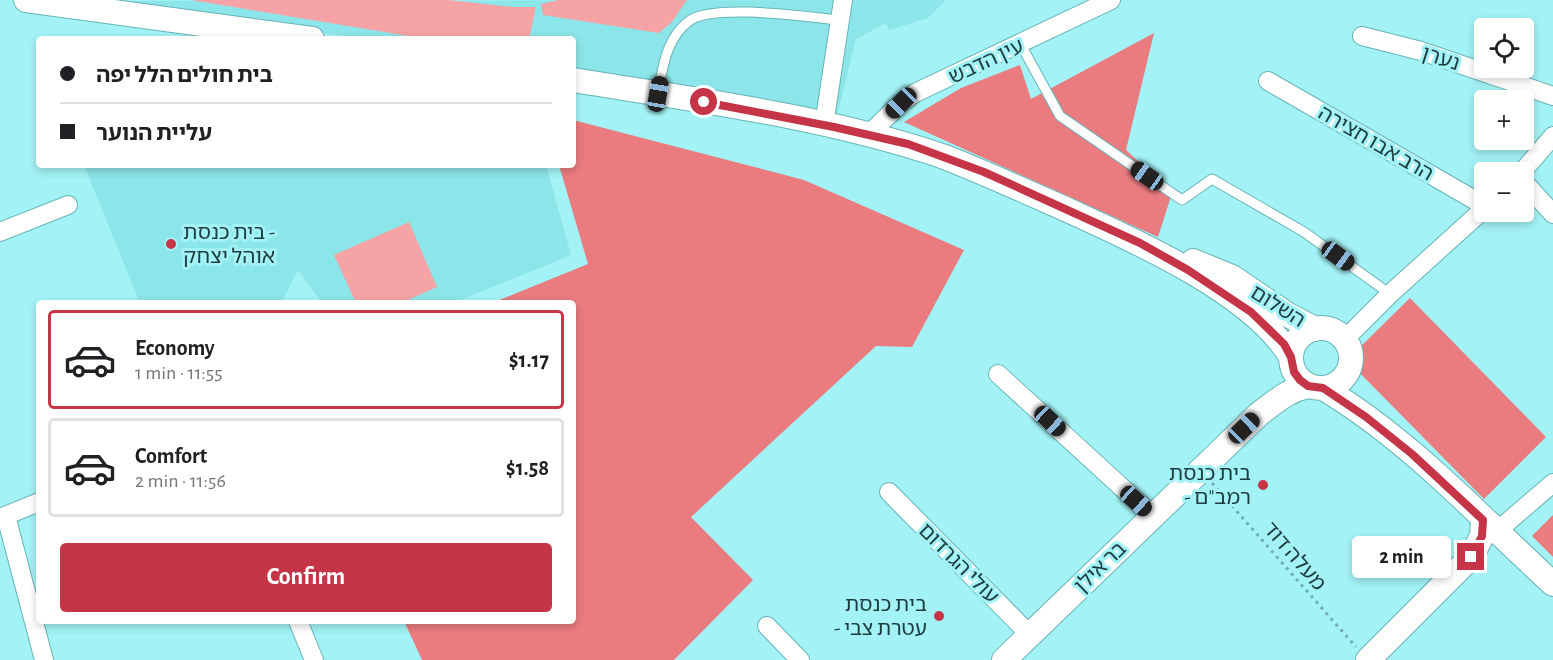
<!DOCTYPE html>
<meta charset="utf-8">
<style>
body{margin:0;font-family:"Alegreya Sans","Noto Sans Hebrew",sans-serif;background:#f6f6f6;color:#202124;height:100vh;display:flex;flex-direction:column;font-size:22px;white-space:nowrap}
*{box-sizing:border-box;margin:0}
p{font-size:20px;color:#757577}
.icon{flex:none;width:33px;height:33px;fill:none;stroke:currentColor;stroke-width:2;stroke-linecap:round;stroke-linejoin:round}
.map{position:relative;flex:1;overflow:hidden}
.side{position:absolute;left:36px;top:300px;width:540px;height:324px;display:flex;flex-direction:column;background:#fff;border-radius:6px;box-shadow:0 3px 9px #0003}
.side>*{flex:none}
.banner{position:absolute;left:36px;top:36px;width:540px;height:132px;border-radius:6px;box-shadow:0 3px 9px #0003;display:grid;align-content:center;height:132px;padding:0 24px;background:#fff}
.controls{position:absolute;left:1474px;top:18px;display:grid;gap:12px}
.controls a{display:grid;place-items:center;width:60px;height:60px;border-radius:6px;background:#fff;box-shadow:0 3px 9px #0003;font-size:30px}
.end{position:absolute;width:27px;height:27px;margin:-14px;border:8px solid #c53547;background:#fff;box-shadow:0 0 0 3px #fff}
.from{border-radius:50%}
.bubble{position:absolute;height:42px;border-radius:6px;background:#fff;box-shadow:0 3px 9px #0003;font-size:20px;font-weight:700;line-height:42px;text-align:center}
.car{position:absolute;width:18px;height:36px;margin:-18px -9px;border-radius:8px;box-shadow:0 0 4px 2px #0007;background:linear-gradient(#222 24%,#8ab4d8 0 40%,#222 0 76%,#8ab4d8 0 86%,#222 0)}
.banner b{display:flex;align-items:center;gap:21px;height:57px;font-size:22px}
.banner b+b{border-top:2px solid #e0e0e0}
.banner i{width:15px;height:15px;background:#202124}
ul{padding:10px 0 0;list-style:none}
li{display:flex;align-items:center;gap:18px;height:99px;margin:0 12px 9px;padding:0 12px;border:3px solid #e0e0e0;border-radius:6px}
li div{flex:1}
li b{display:block;font-size:22px}
li em{font-style:normal;font-weight:700}
li.current{border-color:#c53547}
li>.icon{width:54px;height:54px;stroke-width:1.5}
.primary-button{display:flex;gap:12px;margin-top:auto;padding:12px 24px}
.primary-button a{flex:1;height:69px;border-radius:6px;background:#c53547;color:#fff;font-size:24px;font-weight:700;line-height:69px;text-align:center}
.map>svg:first-child{display:block}
.built{fill:#8ce5e8}
.green{fill:#f5a3a4}
.forest{fill:#ea7c80}
.lines{fill:none;stroke-linecap:round;stroke-linejoin:round}
.service-casing{stroke:#67b4b7;stroke-width:11}
.minor-casing{stroke:#67b4b7;stroke-width:20}
.tertiary-casing{stroke:#67b4b7;stroke-width:26}
.path{stroke:#71afb2;stroke-width:3;stroke-dasharray:3 4.5;stroke-linecap:butt}
.service{stroke:#fff;stroke-width:9}
.minor{stroke:#fff;stroke-width:18}
.tertiary{stroke:#fff;stroke-width:24}
.route{stroke:#c53547;stroke-width:8}
.poi-dot{fill:#c53547;stroke:#a3f2f5;stroke-width:2}
.labels{text-anchor:middle;stroke-width:6;stroke-linejoin:round;paint-order:stroke}
.street-label{font-size:21px;fill:#1d3e40;stroke:#a3f2f5}
.poi-label{font-size:21px;fill:#1d3e40;stroke:#a3f2f5;text-anchor:end}
</style>
<div class="map">
<svg width="1553" height="660" viewBox="0 0 1553 660">
<rect width="100%" height="100%" fill="#a3f2f5"/>
<!-- built -->
<path class="built" d="M946 0 928 18 889 30 886 23 856 39 837 116 573 73V39H364L128 1Z
M84 165H546L571 255 453 303H322L298 270 281 303H140Z"/>
<!-- green -->
<path class="green" d="M191 0H449L513 7H536L529 39H427Z
M558 0H687L672 22 659 33 543 15 541 4Z
M409 222 437 287 401 303H356L334 255Z"/>
<!-- forest -->
<path class="forest" d="M1154 33 1126 150 1172 193 1158 237 904 122 961 88 1020 65 1031 99Z
M573 120 804 180 964 250 912 347 876 346 691 517 753 580 674 660H422L404 621H573V303H492L588 264 559 165H573Z
M1410 298 1546 437 1484 499 1347 360Z
M1553 515V557L1532 536Z"/>
<g class="lines">
<!-- service casing -->
<g class="service-casing">
<path id="service" d="M1021 45 1060 116 1182 200 1212 179 1304 232 1390 294
M658 91C663 66 667 37 689 21 713 3 808 17 840 20"/>
</g>
<!-- minor casing -->
<g class="minor-casing">
<path id="minor" d="M1362 36 1421 51 1553 96
M1268 81 1485 206
M824 125 843 0
M869 134 901 103 915 93 1111 0
M1522 172 1553 136
M1524 182 1553 214
M0 232 68 205
M1344 340 1390 294 1485 208
M998 374 1153 516
M889 492 1030 635
M6 516 44 660
M0 518 39 502
M1496 532 1553 483
M298 621 314 660
M767 626 800 660"/>
</g>
<!-- tertiary casing -->
<g class="tertiary-casing">
<path id="tertiary" d="M26 0 312 39
M573 80C696 100 823 116 942 156 986 173 1029 193 1072 212 1138 242 1254 294 1291 357
M1193 261 1232 277 1288 315 1315 329
M1291 358a30 30 0 1 1 60 0a30 30 0 1 1-60 0Z
M1323 388C1409 439 1480 517 1553 584
M1004 660 1259 414C1275 402 1288 390 1308 386
M1368 660 1471 557 1482 536 1483 520"/>
</g>
<!-- path -->
<path class="path" d="M1212 483 1356 647"/>
<!-- service -->
<use href="#service" class="service"/>
<!-- minor -->
<use href="#minor" class="minor"/>
<!-- tertiary -->
<use href="#tertiary" class="tertiary"/>
</g>
<g class="lines">
<!-- route -->
<path class="route" d="M704 102 834 127 908 144 984 172 1140 243 1188 270 1251 312 1284 344 1291 357 1294 372 1300 380 1308 386 1323 388 1366 417 1412 454 1483 520 1482 536 1471 557"/>
</g>
<!-- markers -->
<g class="poi-dot">
<circle cx="171" cy="244" r="6"/>
<circle cx="1263" cy="485" r="6"/>
<circle cx="939" cy="616" r="6"/>
</g>
<g class="labels">
<!-- street labels -->
<g class="street-label">
<text transform="translate(1441 58) rotate(18)" y="7">נערן</text>
<text transform="translate(986 61) rotate(-25)" y="7">עין הדבש</text>
<text transform="translate(1376 143) rotate(30)" y="7">הרב אבו חצירה</text>
<text transform="translate(1278 306) rotate(32)" y="7">השלום</text>
<text transform="translate(1295 556) rotate(49)" y="7">מעלה דוד</text>
<text transform="translate(959 563) rotate(45)" y="7">עולי הגרדום</text>
<text transform="translate(1100 567) rotate(-44)" y="7">בר אילן</text>
</g>
<!-- poi labels -->
<g class="poi-label">
<text x="183" y="239" text-anchor="start">בית כנסת -<tspan x="183" dy="24">אוהל יצחק</tspan></text>
<text x="1251" y="480">בית כנסת<tspan x="1251" dy="24">- רמב"ם</tspan></text>
<text x="927" y="611">בית כנסת<tspan x="927" dy="24">- עטרת צבי</tspan></text>
</g>
</g>
</svg>
<div class="controls">
<a><svg class="icon" aria-label="locate" viewBox="0 0 24 24"><circle cx="12" cy="12" r="6"/><path d="M12 2v4M12 18v4M2 12h4M18 12h4"/></svg></a>
<a>+</a>
<a>−</a>
</div>
<i class="end from" style="left:704px;top:102px"></i>
<i class="end" style="left:1471px;top:557px"></i>
<div class="bubble" style="left:1352px;top:536px;width:99px">2 min</div>
<i class="car" style="left:658px;top:94px;rotate:10deg"></i>
<i class="car" style="left:901px;top:103px;rotate:225deg"></i>
<i class="car" style="left:1147px;top:176px;rotate:305deg"></i>
<i class="car" style="left:1338px;top:256px;rotate:126deg"></i>
<i class="car" style="left:1050px;top:421px;rotate:133deg"></i>
<i class="car" style="left:1244px;top:428px;rotate:46deg"></i>
<i class="car" style="left:1136px;top:501px;rotate:132deg"></i>
<div class="banner">
<b><i class="from"></i>בית חולים הלל יפה</b>
<b><i></i>עליית הנוער</b>
</div>
<section class="side">
<ul>
<li class="current"><svg class="icon" aria-label="car" viewBox="0 0 24 24"><path d="M5 17H2v-5l4-1 3-4h7l3 4 3 1v5h-3M9 17h6M6 11h13"/><circle cx="7" cy="17" r="2"/><circle cx="17" cy="17" r="2"/></svg><div><b>Economy</b><p>1 min · 11:55</p></div><em>$1.17</em></li>
<li><svg class="icon" aria-label="car" viewBox="0 0 24 24"><path d="M5 17H2v-5l4-1 3-4h7l3 4 3 1v5h-3M9 17h6M6 11h13"/><circle cx="7" cy="17" r="2"/><circle cx="17" cy="17" r="2"/></svg><div><b>Comfort</b><p>2 min · 11:56</p></div><em>$1.58</em></li>
</ul>
<div class="primary-button"><a>Confirm</a></div>
</section>
</div>
